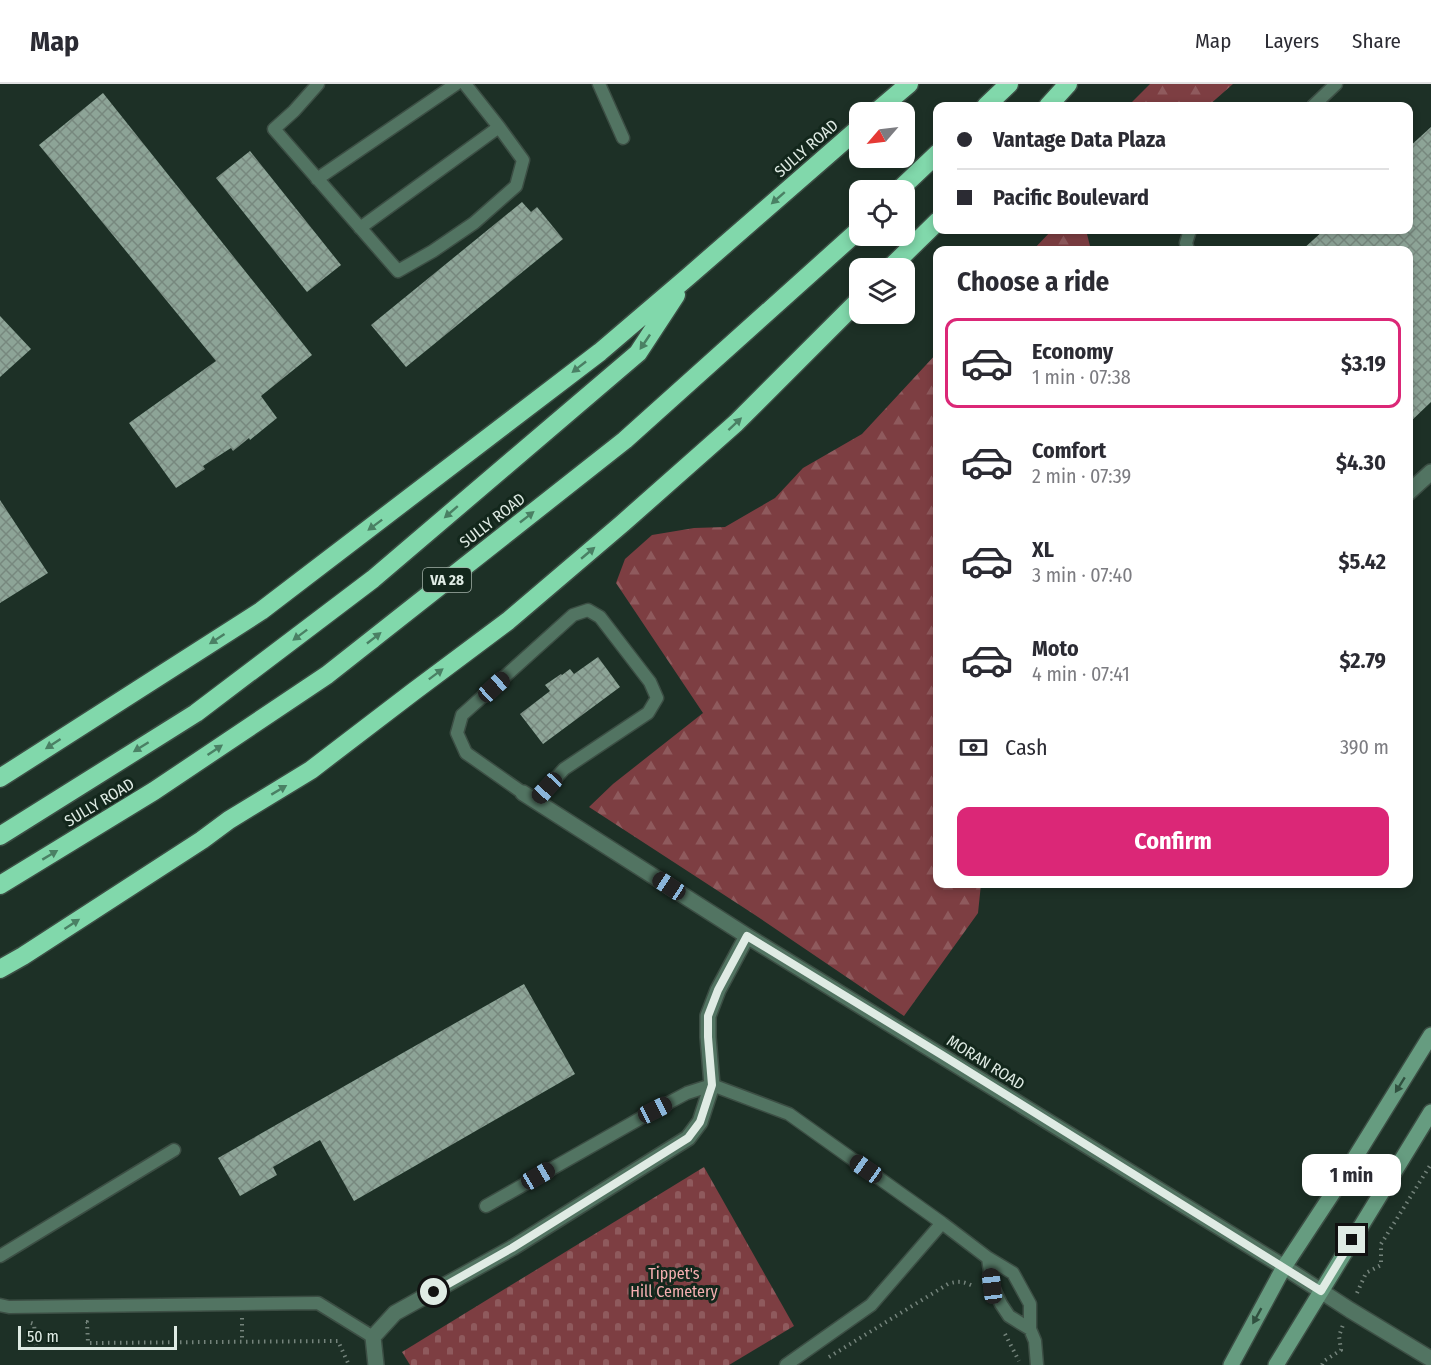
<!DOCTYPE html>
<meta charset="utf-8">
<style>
body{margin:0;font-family:"Fira Sans Condensed",sans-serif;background:#f2f2f3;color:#2b2b33;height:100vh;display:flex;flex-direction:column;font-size:22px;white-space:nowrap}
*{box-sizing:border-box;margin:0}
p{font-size:20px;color:#7c7c81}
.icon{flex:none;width:33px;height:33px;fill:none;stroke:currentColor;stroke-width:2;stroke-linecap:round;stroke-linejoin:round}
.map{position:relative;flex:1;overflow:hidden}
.drawer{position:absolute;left:933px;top:162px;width:480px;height:642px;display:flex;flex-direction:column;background:#fff;border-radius:12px;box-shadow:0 3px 9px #0003}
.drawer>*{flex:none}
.banner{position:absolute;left:933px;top:18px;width:480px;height:132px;border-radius:12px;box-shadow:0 3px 9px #0003;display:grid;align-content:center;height:132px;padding:0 24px;background:#fff}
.needle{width:39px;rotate:242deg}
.fabs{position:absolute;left:849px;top:18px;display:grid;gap:12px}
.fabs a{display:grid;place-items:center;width:66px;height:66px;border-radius:12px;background:#fff;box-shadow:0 3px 9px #0003;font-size:30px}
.scale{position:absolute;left:18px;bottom:15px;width:159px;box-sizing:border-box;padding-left:6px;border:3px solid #dfebe4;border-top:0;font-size:16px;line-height:21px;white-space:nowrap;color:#dfebe4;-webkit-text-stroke:4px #13271c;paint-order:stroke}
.end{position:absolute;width:27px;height:27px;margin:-14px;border:8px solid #dfebe4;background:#111;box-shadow:0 0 0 3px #111}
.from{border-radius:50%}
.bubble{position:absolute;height:42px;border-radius:12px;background:#fff;box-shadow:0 3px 9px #0003;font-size:20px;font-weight:700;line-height:42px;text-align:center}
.car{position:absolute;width:18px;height:36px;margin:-18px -9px;border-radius:8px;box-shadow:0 0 4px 2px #0007;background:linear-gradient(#222 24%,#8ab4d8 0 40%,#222 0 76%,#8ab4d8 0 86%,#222 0)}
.banner b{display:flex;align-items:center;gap:21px;height:57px;font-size:22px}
.banner b+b{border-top:2px solid #e1e1e2}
.banner i{width:15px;height:15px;background:#2b2b33}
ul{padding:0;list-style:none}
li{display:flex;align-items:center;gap:18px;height:90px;margin:0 12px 9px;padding:0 12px;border:3px solid transparent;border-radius:12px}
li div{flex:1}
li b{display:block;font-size:22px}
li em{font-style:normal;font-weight:700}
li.on{border-color:#db2777}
li>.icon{width:54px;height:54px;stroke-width:1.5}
h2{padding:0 24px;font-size:27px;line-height:72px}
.pay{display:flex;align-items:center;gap:15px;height:66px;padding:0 24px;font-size:22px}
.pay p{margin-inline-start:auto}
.cta{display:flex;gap:12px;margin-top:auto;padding:12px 24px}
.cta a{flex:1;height:69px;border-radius:12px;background:#db2777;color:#fff;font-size:24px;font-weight:700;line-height:69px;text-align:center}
header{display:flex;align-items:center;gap:36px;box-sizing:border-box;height:84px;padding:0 30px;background:#fff;border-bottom:2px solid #e1e1e2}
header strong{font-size:28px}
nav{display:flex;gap:33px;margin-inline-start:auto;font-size:21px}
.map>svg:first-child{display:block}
.forest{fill:url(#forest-firs)}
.cemetery{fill:url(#cemetery-stones)}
.building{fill:url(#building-cross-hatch)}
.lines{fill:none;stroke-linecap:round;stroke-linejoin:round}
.service-casing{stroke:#3c4e44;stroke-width:15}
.minor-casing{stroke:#3c4e44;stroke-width:18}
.tertiary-casing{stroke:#3c4e44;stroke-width:18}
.secondary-casing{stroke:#3c4e44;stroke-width:18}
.motorway-casing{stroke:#3c4e44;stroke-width:21}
.path{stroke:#74837b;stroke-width:4;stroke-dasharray:1.5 4.5;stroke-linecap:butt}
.service{stroke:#527462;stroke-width:12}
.minor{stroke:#527462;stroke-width:15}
.tertiary{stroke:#527462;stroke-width:15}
.secondary{stroke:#669c80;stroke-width:15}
.motorway{stroke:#81d8ab;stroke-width:18}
.oneway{fill:#4a8064}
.oneway2{fill:#30503f}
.route{stroke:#dfebe4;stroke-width:8}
.labels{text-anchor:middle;stroke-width:6;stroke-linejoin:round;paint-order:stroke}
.shield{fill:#13271c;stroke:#a2b0a8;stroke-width:1.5}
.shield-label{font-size:15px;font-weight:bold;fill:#dfebe4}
.street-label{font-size:16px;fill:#dfebe4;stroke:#13271c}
.park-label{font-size:16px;fill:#f5afb1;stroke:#13271c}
</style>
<header>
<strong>Map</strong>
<nav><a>Map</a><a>Layers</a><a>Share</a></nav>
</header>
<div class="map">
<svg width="1431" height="1281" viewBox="0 0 1431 1281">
<defs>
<pattern id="forest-firs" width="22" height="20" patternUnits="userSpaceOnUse" patternTransform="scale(1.5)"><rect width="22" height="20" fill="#7d3e42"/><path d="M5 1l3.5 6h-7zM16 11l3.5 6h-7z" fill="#8f5a5d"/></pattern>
<pattern id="cemetery-stones" width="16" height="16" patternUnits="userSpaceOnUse" patternTransform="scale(1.5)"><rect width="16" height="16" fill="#7d3e42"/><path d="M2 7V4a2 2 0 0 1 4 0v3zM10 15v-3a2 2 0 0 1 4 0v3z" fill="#8f5a5d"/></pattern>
<pattern id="building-cross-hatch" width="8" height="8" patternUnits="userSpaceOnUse" patternTransform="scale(1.5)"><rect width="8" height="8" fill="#8da497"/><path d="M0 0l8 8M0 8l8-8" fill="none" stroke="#77887e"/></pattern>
</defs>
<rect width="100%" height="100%" fill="#1d3026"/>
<!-- forest -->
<path class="forest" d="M1150 0H1233L1208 22H1128Z
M1052 146H1086L1091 166H1033Z
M937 269 938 800H981L978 829 904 932 755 831 589 723 613 700 703 629 616 499 625 475 652 451 694 444 725 443 775 414 803 384 862 350Z"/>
<!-- cemetery -->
<path class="cemetery" d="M704 1083 794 1242 729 1281H410L402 1268Z"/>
<!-- building -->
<path class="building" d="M103 9 312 271 261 312 277 334 250 356 249 354 233 367 231 364 203 382 205 385 176 404 129 339 216 277 39 61Z
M1431 43V318L1408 340V166H1302L1324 146H1408V64Z
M250 67 341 181 307 208 216 94Z
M522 118 531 128 537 123 563 155 406 283 371 241Z
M0 232 31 265 0 293Z
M0 416 48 489 0 519Z
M598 573 620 603 543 660 520 630 550 607 545 601 561 590 562 591 570 585 574 590Z
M524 900 575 990 354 1117 320 1056 273 1083 277 1091 240 1112 218 1074Z"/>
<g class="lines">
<!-- service casing -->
<g class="service-casing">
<path id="service" d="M318 0 294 27 274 45 398 187 433 167 474 139 516 102 523 76 499 43 465 0
M599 0 623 54
M1313 22 1336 0
M317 95 456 0
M360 144 499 43
M1188 166 1186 159 1190 146
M523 709 466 669 457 649 462 631 573 531 588 526 600 533 650 598 657 614 648 629 564 685 535 717
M486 1122 655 1026 687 1009 712 1001 789 1030 942 1139 988 1174 1013 1189 1030 1220V1245L1035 1257 1037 1281
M0 1172 174 1066
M988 1174 992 1201 1001 1220 1009 1232 1030 1245
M0 1221 9 1223 318 1219 373 1253
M786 1281 871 1221 942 1139"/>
</g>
<!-- minor casing -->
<g class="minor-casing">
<path id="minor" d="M1408 409 1431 388
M523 709 747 852 1284 1183
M376 1281 373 1253 395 1229 512 1164 688 1054 700 1038 712 1001 708 953V932L718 906 747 852"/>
</g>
<!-- tertiary casing -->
<g class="tertiary-casing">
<path id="tertiary" d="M1284 1183 1350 1226 1431 1275"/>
</g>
<!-- secondary casing -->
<g class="secondary-casing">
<path id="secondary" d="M1231 1281 1284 1183 1338 1101 1431 951
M1276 1281 1431 1028"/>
</g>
<!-- motorway casing -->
<g class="motorway-casing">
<path id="motorway" d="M986 22 1009 0
M1048 22 1068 0
M876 28 909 0
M899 106 938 69
M890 184 938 137
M0 694 261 527 600 268 689 192 860 43
M0 752 196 629 373 495 638 269 676 211
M0 801 154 707 327 591 625 356 860 145
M0 885 23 872 202 756 229 736 311 686 413 608 508 537 623 439 736 339 860 215"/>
</g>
<!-- path -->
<path class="path" d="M1357 1209 1366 1189 1381 1181V1160L1431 1080
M242 1234V1257
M86 1238H87L88 1259 338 1257 349 1281
M31 1239 34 1240 36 1261
M1005 1250 1019 1277
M829 1273 948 1200C959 1196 965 1198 975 1203
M1322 1281 1324 1277 1341 1266 1339 1252 1343 1241"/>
<!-- service -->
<use href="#service" class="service"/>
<!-- minor -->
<use href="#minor" class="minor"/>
<!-- tertiary -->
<use href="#tertiary" class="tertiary"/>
<!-- secondary -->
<use href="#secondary" class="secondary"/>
<!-- motorway -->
<use href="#motorway" class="motorway"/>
</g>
<!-- one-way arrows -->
<defs><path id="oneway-solid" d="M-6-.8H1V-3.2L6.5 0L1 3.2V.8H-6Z" transform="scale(1.5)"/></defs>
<g class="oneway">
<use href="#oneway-solid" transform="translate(778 114) rotate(139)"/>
<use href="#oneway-solid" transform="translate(645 258) rotate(124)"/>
<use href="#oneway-solid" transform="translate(579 283) rotate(142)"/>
<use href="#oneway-solid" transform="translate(735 340) rotate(-43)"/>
<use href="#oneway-solid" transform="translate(451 428) rotate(139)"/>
<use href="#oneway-solid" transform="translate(527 433) rotate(-38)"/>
<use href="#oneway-solid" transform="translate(375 441) rotate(143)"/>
<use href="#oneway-solid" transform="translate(588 469) rotate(-40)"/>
<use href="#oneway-solid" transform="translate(300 551) rotate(143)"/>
<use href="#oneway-solid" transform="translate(374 554) rotate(-38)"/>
<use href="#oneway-solid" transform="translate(217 555) rotate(147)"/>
<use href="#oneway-solid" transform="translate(436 590) rotate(-37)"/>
<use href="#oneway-solid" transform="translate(53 660) rotate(147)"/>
<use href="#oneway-solid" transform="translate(141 663) rotate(148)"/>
<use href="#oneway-solid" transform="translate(215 666) rotate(-34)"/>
<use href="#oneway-solid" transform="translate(279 706) rotate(-31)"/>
<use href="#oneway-solid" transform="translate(50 771) rotate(-31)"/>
<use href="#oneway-solid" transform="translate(72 840) rotate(-33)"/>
</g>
<g class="oneway2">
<use href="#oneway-solid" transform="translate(1400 1001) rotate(122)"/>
<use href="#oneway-solid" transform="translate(1257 1232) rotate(119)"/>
</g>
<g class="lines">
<!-- route -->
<path class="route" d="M434 1208 512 1164 688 1054 700 1038 712 1001 708 953V932L718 906 747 852 942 971 1321 1207 1352 1156"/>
</g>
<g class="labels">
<!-- shield labels -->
<rect class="shield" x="423" y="484" width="48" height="24" rx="4.5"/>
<g class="shield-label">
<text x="447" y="501">VA 28</text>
</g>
<!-- street labels -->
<g class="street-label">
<text transform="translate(806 64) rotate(-41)" y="6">SULLY ROAD</text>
<text transform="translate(492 436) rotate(-38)" y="6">SULLY ROAD</text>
<text transform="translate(99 718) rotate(-31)" y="6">SULLY ROAD</text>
<text transform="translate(986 978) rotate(32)" y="6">MORAN ROAD</text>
</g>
<!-- park labels -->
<g class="park-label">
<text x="674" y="1195">Tippet's<tspan x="674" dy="18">Hill Cemetery</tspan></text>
</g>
</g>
</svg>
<div class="fabs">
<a><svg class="needle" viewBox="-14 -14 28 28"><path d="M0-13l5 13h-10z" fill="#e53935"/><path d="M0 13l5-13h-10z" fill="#7c7c81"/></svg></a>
<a><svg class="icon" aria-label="locate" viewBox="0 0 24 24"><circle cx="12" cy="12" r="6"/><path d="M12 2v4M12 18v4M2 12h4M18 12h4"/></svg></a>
<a><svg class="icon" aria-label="layers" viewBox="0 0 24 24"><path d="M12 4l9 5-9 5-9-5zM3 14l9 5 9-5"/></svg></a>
</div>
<div class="scale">50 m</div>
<i class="end from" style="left:434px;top:1208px"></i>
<i class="end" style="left:1352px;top:1156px"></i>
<div class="bubble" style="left:1302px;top:1070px;width:99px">1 min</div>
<i class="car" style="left:494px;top:603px;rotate:48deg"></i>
<i class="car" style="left:547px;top:704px;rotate:223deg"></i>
<i class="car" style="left:669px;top:802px;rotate:303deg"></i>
<i class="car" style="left:655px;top:1026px;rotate:63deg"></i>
<i class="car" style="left:866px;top:1085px;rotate:305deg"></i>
<i class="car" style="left:538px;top:1092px;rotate:60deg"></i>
<i class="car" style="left:992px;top:1202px;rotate:353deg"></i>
<div class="banner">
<b><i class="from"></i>Vantage Data Plaza</b>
<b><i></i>Pacific Boulevard</b>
</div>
<section class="drawer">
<h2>Choose a ride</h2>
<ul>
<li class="on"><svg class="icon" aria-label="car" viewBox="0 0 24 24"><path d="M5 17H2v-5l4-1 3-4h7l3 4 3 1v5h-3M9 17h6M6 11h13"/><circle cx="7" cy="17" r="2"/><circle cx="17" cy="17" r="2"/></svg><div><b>Economy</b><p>1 min · 07:38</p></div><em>$3.19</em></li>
<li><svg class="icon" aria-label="car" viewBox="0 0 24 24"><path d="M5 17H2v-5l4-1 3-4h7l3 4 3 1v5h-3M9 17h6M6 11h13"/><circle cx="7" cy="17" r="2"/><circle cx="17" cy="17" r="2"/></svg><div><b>Comfort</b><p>2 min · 07:39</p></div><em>$4.30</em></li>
<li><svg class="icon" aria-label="car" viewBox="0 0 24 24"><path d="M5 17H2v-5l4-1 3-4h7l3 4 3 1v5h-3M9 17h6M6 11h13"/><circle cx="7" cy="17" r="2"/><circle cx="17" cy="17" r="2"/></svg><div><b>XL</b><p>3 min · 07:40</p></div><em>$5.42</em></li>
<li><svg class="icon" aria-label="car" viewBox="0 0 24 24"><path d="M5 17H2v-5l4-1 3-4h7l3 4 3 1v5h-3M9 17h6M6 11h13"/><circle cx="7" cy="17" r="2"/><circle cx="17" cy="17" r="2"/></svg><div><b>Moto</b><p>4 min · 07:41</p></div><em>$2.79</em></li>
</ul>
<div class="pay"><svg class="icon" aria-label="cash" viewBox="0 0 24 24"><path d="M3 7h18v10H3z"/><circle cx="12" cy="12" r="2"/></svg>Cash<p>390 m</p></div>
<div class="cta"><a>Confirm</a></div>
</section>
</div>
